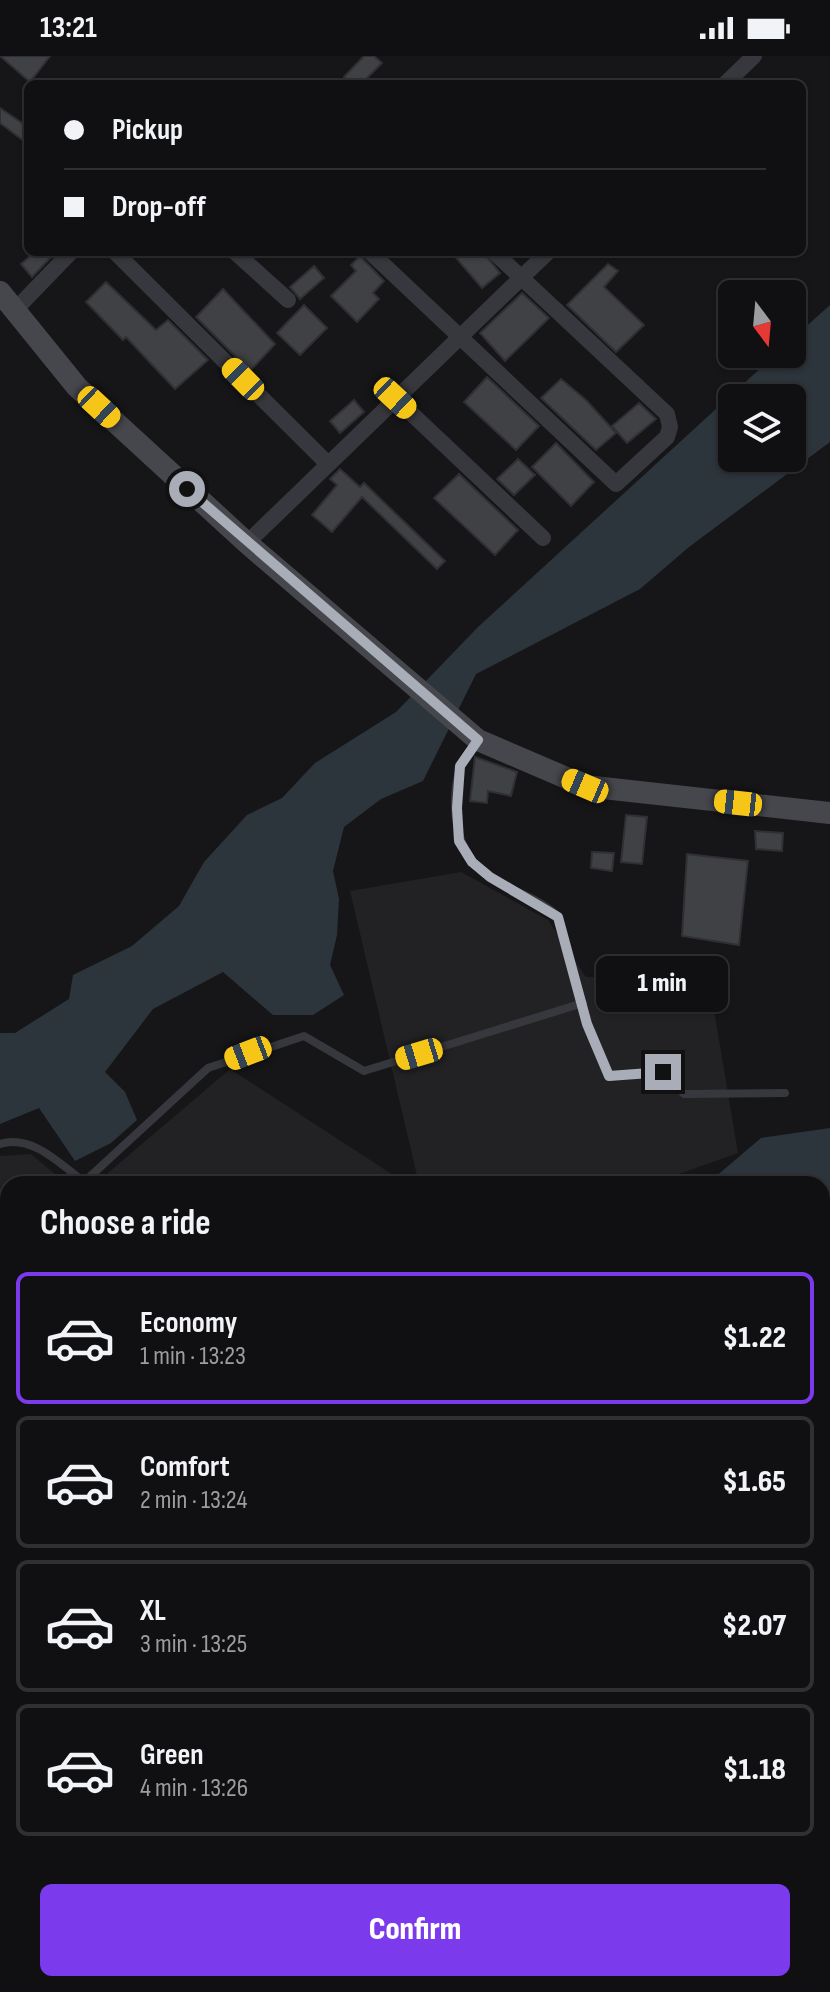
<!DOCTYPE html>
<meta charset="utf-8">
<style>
body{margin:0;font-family:"Sofia Sans Condensed",sans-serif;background:#19191b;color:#f1f3f6;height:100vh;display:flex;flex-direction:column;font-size:30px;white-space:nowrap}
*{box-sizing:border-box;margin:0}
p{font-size:26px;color:#9c9d9f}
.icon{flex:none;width:44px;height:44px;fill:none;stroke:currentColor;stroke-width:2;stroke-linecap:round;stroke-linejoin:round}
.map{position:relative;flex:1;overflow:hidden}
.sheet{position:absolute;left:0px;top:1120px;width:830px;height:816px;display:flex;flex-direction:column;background:#101012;border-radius:24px 24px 0 0;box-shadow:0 2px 6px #0004,0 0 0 2px #303032}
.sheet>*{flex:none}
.guide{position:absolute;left:24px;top:24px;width:782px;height:176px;border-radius:12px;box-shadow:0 2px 6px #0004,0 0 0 2px #303032;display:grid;align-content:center;height:176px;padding:0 40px;background:#101012}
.needle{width:52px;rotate:164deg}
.fabs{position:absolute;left:718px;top:224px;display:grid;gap:16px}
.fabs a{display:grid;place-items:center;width:88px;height:88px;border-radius:12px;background:#101012;box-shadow:0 2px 6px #0004,0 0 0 2px #303032;font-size:40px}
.end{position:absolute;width:36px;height:36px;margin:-18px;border:10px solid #a8adb8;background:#111;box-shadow:0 0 0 4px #111}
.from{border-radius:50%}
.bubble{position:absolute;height:56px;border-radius:12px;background:#101012;box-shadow:0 2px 6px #0004,0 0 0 2px #303032;font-size:26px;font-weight:800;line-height:56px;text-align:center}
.car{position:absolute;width:24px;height:48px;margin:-24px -12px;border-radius:10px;box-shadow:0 0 6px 2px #0007;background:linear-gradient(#f5c518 24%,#345 0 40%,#f5c518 0 76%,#345 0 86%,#f5c518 0)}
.guide b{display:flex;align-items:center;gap:28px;height:76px;font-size:30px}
.guide b+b{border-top:2px solid #303032}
.guide i{width:20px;height:20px;background:#f1f3f6}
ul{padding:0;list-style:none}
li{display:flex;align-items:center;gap:24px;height:132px;margin:0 16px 12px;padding:0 24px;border:4px solid #303032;border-radius:12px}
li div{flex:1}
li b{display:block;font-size:30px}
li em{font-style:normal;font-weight:800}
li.selected{border-color:#7c3aed}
li>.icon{width:72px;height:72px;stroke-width:1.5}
h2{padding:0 40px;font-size:36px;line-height:96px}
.cta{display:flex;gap:16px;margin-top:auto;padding:16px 40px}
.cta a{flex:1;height:92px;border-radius:12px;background:#7c3aed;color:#fff;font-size:32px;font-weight:800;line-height:92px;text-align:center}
.status{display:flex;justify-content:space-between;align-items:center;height:56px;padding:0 40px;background:#101012;direction:ltr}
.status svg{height:22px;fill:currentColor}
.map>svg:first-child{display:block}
.built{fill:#222225}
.water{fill:#2c353c;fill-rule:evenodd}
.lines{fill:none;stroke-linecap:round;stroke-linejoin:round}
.canal{stroke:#2c353c;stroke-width:16}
.building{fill:#404145;stroke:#303034;stroke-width:2}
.path{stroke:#3d3f44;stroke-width:3;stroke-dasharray:4 6;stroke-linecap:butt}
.lane{stroke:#37383d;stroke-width:8}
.street{stroke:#37383d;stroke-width:16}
.secondary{stroke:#45474d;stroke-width:22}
.route{stroke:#a8adb8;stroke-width:10}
</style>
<div class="status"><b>13:21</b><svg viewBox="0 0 49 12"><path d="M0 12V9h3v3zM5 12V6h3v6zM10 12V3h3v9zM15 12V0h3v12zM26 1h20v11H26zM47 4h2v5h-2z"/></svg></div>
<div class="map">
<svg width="830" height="1936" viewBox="0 0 830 1936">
<rect width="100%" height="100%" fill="#161618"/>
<!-- built -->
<path class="built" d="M461 816 548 864 586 921 708 918 738 1097 651 1128H419L350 835Z
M230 1013 407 1128H95Z
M31 1098 67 1128H8V1408L0 1410V1100Z"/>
<!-- water -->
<path class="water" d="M830 249V386L689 491 640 533 476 618 423 725 381 743 344 771 333 815 339 843 337 879 330 909 344 939 313 959H273L223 916 153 953 105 1016 125 1036 137 1064 111 1087 75 1105 39 1052 0 1068V977H15L69 943 73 919 132 890 179 850 204 806 247 759 282 742 315 707 396 656 478 571 776 298H792V283ZM732 342H792V402H732Z
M830 1072V1462L822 1464V1128H707L761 1082Z
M8 1420V1859L0 1857V1422Z
M830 1633V1764L822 1766V1635Z"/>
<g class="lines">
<!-- canal -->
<path class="canal" d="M97 1936 102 1928"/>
</g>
<!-- building -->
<path class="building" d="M0 0H50L30 26Z
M364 0H374L382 7 361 28H352L344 21Z
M0 52 28 71V88L0 67Z
M35 196H56L32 221 21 208Z
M451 196H483L500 217 482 232Z
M360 200 384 225 373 237 379 243 357 266 331 240 356 215 351 209Z
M608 208 618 215 604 231 644 269 616 296 567 249Z
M314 210 324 222 300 243 290 231Z
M106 226 156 274 168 264 208 304 175 333 126 281 123 284 86 246Z
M223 233 275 288 250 315 196 261Z
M522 237 549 262 505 305 480 277Z
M304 249 327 272 300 299 277 277Z
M487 321 539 370 516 394 464 346Z
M561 323 586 344 616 377 596 394 541 342Z
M354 344 364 356 340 377 330 365Z
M639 347 656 363 627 387 612 370Z
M556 387 594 426 571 450 532 411Z
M518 403 535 419 514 439 497 423Z
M340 413 360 431 364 427 445 505 437 513 362 441 332 476 312 459 337 429 330 423Z
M459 418 518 474 495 499 434 442Z
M475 701 517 716 511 740 488 735 487 747 470 745Z
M626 759 647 761 642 808 621 806Z
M755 775 783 777 782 795 756 793Z
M592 796 614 797 612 815 591 812Z
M687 798 748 805 739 889 682 880Z"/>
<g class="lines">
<!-- path -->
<path class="path" d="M822 1795 830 1793
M0 1876 8 1880
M74 1928 109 1936
M157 1928 166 1930
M59 1936 61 1928
M143 1936 183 1928"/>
<!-- lane -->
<path class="lane" d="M477 685C472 693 463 702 460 711 449 750 455 796 488 820 509 835 541 842 558 861L587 968 609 1020 663 1016 684 1038 785 1037
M0 1088C32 1078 60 1108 84 1126L208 1012 304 980 364 1015 583 947"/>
<!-- street -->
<path class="street" d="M725 28 754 0
M115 196 328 408
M235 196 288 244
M370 196 616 428 667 381 670 371 667 358 494 196
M15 254 71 196
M395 342 543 482
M247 487 548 196
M822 1816 830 1813
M822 1904 830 1901
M465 1936 491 1928
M727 1936 751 1928"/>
<!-- secondary -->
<path class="secondary" d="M0 236 77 331 247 487 478 684 585 730 830 757"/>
</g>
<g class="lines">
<!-- route -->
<path class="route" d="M187 433 478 684 460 710 457 752 459 785 472 806 490 821 558 861 587 968 609 1020 663 1016"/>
</g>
</svg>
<div class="fabs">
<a><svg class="needle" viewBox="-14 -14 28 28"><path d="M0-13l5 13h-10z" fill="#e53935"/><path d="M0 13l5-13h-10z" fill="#9c9d9f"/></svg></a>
<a><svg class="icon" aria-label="layers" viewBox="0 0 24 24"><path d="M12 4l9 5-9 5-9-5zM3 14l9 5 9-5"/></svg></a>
</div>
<i class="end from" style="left:187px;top:433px"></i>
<i class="end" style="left:663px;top:1016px"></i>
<div class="bubble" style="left:596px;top:900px;width:132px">1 min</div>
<i class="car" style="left:243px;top:323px;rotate:315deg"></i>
<i class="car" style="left:395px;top:342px;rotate:133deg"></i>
<i class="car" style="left:99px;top:351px;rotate:133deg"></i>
<i class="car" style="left:585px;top:730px;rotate:293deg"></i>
<i class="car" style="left:738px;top:747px;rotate:276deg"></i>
<i class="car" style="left:248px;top:997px;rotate:249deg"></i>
<i class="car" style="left:419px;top:998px;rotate:253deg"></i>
<div class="guide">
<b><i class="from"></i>Pickup</b>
<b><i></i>Drop-off</b>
</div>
<section class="sheet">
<h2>Choose a ride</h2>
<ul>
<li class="selected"><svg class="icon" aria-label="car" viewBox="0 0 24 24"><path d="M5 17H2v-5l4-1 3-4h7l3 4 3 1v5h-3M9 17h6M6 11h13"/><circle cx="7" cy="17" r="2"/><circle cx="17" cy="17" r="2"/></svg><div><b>Economy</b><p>1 min · 13:23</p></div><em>$1.22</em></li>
<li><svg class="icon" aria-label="car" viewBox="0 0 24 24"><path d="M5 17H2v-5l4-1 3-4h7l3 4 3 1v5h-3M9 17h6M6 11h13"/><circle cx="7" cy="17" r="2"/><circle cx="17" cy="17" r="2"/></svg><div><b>Comfort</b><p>2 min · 13:24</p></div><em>$1.65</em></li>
<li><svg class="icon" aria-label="car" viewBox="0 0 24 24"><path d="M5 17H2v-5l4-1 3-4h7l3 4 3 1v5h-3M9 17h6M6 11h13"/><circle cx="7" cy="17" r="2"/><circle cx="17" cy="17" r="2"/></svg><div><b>XL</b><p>3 min · 13:25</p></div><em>$2.07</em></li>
<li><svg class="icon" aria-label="car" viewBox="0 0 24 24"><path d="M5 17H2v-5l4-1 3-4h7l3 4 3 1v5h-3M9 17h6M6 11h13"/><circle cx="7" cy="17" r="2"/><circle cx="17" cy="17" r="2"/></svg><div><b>Green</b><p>4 min · 13:26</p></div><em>$1.18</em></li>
</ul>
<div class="cta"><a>Confirm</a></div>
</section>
</div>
